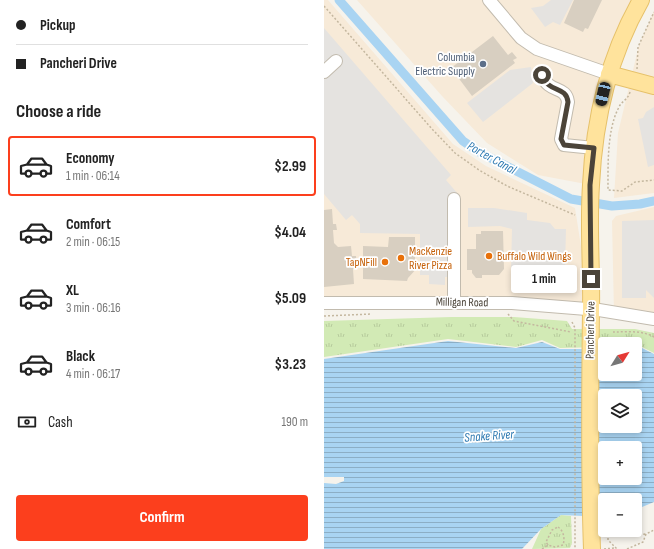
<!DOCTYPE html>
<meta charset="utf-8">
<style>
body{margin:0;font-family:"Sofia Sans Condensed",sans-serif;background:#f2f2f2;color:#222;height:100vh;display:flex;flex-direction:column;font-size:15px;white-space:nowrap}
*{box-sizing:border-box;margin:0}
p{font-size:13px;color:#767676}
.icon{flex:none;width:22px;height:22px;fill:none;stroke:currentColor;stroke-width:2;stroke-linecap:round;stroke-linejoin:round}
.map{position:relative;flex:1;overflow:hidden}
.details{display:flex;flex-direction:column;background:#fff;width:324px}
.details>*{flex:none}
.banner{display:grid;align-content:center;height:88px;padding:0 16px;background:#fff}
.needle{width:26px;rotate:53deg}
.buttons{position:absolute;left:274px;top:337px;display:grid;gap:8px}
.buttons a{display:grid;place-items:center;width:44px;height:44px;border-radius:4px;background:#fff;box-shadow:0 2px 6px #0003;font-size:20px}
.end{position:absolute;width:18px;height:18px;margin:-9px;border:5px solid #4b4439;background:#fff;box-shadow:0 0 0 2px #fff}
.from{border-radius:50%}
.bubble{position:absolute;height:28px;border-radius:4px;background:#fff;box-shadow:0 2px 6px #0003;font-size:13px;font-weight:700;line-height:28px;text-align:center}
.car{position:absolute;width:12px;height:24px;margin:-12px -6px;border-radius:5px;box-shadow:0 0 3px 1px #0007;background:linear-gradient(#222 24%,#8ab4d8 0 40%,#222 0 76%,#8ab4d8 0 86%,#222 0)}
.banner b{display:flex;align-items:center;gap:14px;height:38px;font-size:15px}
.banner b+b{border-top:1px solid #e0e0e0}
.banner i{width:10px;height:10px;background:#222}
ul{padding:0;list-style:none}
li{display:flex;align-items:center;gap:12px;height:60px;margin:0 8px 6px;padding:0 8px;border:2px solid transparent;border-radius:4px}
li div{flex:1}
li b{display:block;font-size:15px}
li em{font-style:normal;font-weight:700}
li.selected{border-color:#fc3f1d}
li>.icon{width:36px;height:36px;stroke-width:1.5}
h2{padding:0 16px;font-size:18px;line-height:48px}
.pay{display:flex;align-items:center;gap:10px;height:44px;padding:0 16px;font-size:15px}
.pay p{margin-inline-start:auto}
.button{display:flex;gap:8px;margin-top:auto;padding:8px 16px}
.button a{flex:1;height:46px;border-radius:4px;background:#fc3f1d;color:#fff;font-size:16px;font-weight:700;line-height:46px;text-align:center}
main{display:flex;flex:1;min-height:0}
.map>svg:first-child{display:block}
.commercial{fill:#f7ead8}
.grass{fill:url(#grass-tufts)}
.parking{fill:#e5e3e0}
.water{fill:url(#water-rules);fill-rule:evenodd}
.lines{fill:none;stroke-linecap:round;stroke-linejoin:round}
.canal{stroke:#a9d4f2;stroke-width:9}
.building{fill:#d8cfc1}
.minor-casing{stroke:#c2bbae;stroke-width:14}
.major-casing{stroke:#e6c16a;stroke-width:18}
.path{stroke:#c4b79f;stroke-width:1.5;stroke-dasharray:2 2;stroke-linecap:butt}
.minor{stroke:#fff;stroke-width:12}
.major{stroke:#ffe39c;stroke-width:16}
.route{stroke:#4b4439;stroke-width:5}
.service-dot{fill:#5c6f8a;stroke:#fff;stroke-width:1.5}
.food-dot{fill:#e8710a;stroke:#fff;stroke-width:1.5}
.labels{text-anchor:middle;stroke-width:3.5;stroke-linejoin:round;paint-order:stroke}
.service-label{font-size:12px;fill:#4e5e75;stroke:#fff;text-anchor:end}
.food-label{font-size:12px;fill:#c56008;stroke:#fff;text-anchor:start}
.street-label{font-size:12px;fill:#4b4439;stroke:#fff}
.water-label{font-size:13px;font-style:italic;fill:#2e7ab2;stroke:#fff}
</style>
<main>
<section class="details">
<div class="banner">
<b><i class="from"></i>Pickup</b>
<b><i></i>Pancheri Drive</b>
</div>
<h2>Choose a ride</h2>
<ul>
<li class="selected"><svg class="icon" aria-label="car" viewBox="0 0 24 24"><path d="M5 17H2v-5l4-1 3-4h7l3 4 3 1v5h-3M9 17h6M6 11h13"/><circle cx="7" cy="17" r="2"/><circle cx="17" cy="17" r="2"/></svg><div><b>Economy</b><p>1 min · 06:14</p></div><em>$2.99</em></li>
<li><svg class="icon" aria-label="car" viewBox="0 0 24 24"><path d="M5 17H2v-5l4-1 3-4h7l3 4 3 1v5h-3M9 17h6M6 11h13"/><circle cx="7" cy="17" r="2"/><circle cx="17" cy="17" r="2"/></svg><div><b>Comfort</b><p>2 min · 06:15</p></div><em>$4.04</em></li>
<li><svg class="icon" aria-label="car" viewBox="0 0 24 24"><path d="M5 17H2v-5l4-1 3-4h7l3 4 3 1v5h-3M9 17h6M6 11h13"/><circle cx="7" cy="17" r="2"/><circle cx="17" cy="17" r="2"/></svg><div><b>XL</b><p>3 min · 06:16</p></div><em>$5.09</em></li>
<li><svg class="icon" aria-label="car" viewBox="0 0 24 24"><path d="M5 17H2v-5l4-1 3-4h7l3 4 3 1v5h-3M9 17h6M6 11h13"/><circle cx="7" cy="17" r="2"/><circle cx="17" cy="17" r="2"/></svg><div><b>Black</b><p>4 min · 06:17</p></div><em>$3.23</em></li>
</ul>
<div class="pay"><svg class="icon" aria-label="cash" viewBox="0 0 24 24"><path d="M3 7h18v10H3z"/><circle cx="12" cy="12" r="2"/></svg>Cash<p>190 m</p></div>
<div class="button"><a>Confirm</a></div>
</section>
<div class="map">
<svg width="330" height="549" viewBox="0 0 330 549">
<defs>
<pattern id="grass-tufts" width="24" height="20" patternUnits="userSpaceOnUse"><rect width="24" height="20" fill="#d2eab5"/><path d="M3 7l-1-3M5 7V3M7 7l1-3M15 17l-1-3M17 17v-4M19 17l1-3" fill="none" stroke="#b6ca9c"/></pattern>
<pattern id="water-rules" width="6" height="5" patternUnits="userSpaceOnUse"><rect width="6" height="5" fill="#a9d4f2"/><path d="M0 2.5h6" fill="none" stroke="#8caec5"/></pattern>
</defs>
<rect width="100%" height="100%" fill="#f6f3ec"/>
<!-- commercial -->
<path class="commercial" d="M0 0H4L129 144 162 166 251 208 267 310 0 306Z
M33 0H318L306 20 267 185 214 175 163 143 118 96Z
M330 11V193L290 198 294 133 315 45Z
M330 207V319L290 313 288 221 292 216Z"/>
<!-- grass -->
<path class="grass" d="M127 317H190L243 321 248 329H311L330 333V353L318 347H311V344H281V347L236 348 218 340 192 347 124 339 0 357V321Z
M237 515 247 516 248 543 246 548 208 549 217 529Z"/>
<!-- parking -->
<path class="parking" d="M227 0H249L236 25 229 22 221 27 207 8 219 6Z
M0 28 127 175 122 180 134 194 126 201 125 277H121V285L105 284V275H96V234L36 233V224L28 215 22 220 0 194Z
M207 67 209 83 159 122 143 103 186 70Z
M330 107V165L324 167 314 119 319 118 322 112Z
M144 208H170L203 213V220L226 223 231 229H242L241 269 231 270 230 286 197 283V274L187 273 188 229 176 226 144 227Z
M330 220V298L322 290V298H298V221Z"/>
<!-- water -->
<path class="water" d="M124 341 192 348 218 342 236 349H281V374H311V348H318L330 354V502L311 510V500H281V517L237 515 217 529 198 549H0V483L12 484 20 481V477H0V359ZM281 396H311V426H281ZM281 448H311V478H281Z"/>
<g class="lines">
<!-- canal -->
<path class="canal" d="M15 0 139 141 155 152 247 199 288 206 316 204 330 201"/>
</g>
<!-- building -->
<path class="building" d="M250 0H278L264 29 261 28 259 32 240 23Z
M169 36 184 55 188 52 193 58 189 60 191 63 148 96 127 68Z
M8 209 9 224H12L13 230H9L10 243 14 247 27 246 28 256H32L33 269H29L30 284 0 287V210Z
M157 231H179L180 269 175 275H158V278H152L148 273V270H143V249H152V234H157Z
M65 237H91V264L94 267 84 278 83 281 39 279V246L64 247Z"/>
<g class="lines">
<!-- minor casing -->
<g class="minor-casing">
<path id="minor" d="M165 0 197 38 213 49 285 74
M0 72 12 61
M218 75C225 94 242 85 244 102L237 139 240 145 270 148
M130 199V302
M0 303H188L275 310 330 319"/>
</g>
<!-- major casing -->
<g class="major-casing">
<path id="major" d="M285 74 330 86
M268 549C265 469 266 389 267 310 268 268 264 227 267 185 270 121 285 56 317 0"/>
</g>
<!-- path -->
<path class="path" d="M0 6 109 130 131 153 155 170 183 186 251 215
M313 69 314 47 330 12
M306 92C304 100 297 101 294 109 283 131 284 166 284 190L298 191 311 182 330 180
M184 314 190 321 247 332
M0 316 48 314
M248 322 251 328V549
M289 332C302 332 318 330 330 337
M234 527C240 531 241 539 239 545L231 547 224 545 222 542 228 530Z
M284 530V540L293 549
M292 530 310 535 322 534
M218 549 224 545
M280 549 290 548
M303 549 319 542 322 534 330 530"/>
<!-- minor -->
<use href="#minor" class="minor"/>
<!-- major -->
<use href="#major" class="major"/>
</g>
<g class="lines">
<!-- route -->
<path class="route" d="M218 75C225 94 242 85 244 102L237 139 240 145 270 148 266 185 267 279"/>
</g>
<!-- markers -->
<circle class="service-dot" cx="159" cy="64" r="4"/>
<g class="food-dot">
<circle cx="165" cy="256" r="4"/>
<circle cx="77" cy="258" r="4"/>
<circle cx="61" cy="262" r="4"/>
</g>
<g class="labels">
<!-- service labels -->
<g class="service-label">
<text x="151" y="61">Columbia<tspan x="151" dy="14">Electric Supply</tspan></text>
</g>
<!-- food labels -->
<g class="food-label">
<text x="85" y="255">MacKenzie<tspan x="85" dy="14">River Pizza</tspan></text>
<text x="173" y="260">Buffalo Wild Wings</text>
<text x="53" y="266" text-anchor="end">TapNFill</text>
</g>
<!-- street labels -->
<g class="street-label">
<text transform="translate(138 302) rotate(1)" y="4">Milligan Road</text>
<text transform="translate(266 330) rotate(-89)" y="4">Pancheri Drive</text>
</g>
<!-- water labels -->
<g class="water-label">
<text transform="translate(168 157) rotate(29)" y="5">Porter Canal</text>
<text transform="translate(165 435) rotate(-4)" y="5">Snake River</text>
</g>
</g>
</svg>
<div class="buttons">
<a><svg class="needle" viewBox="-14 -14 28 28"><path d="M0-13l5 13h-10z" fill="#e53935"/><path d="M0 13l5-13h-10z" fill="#767676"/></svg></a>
<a><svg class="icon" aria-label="layers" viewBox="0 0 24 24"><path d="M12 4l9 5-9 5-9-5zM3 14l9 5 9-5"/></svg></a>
<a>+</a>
<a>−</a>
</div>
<i class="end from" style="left:218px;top:75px"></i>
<i class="end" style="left:267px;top:279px"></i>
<div class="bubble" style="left:187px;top:265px;width:66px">1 min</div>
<i class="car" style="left:279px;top:94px;rotate:193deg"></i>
</div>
</main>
